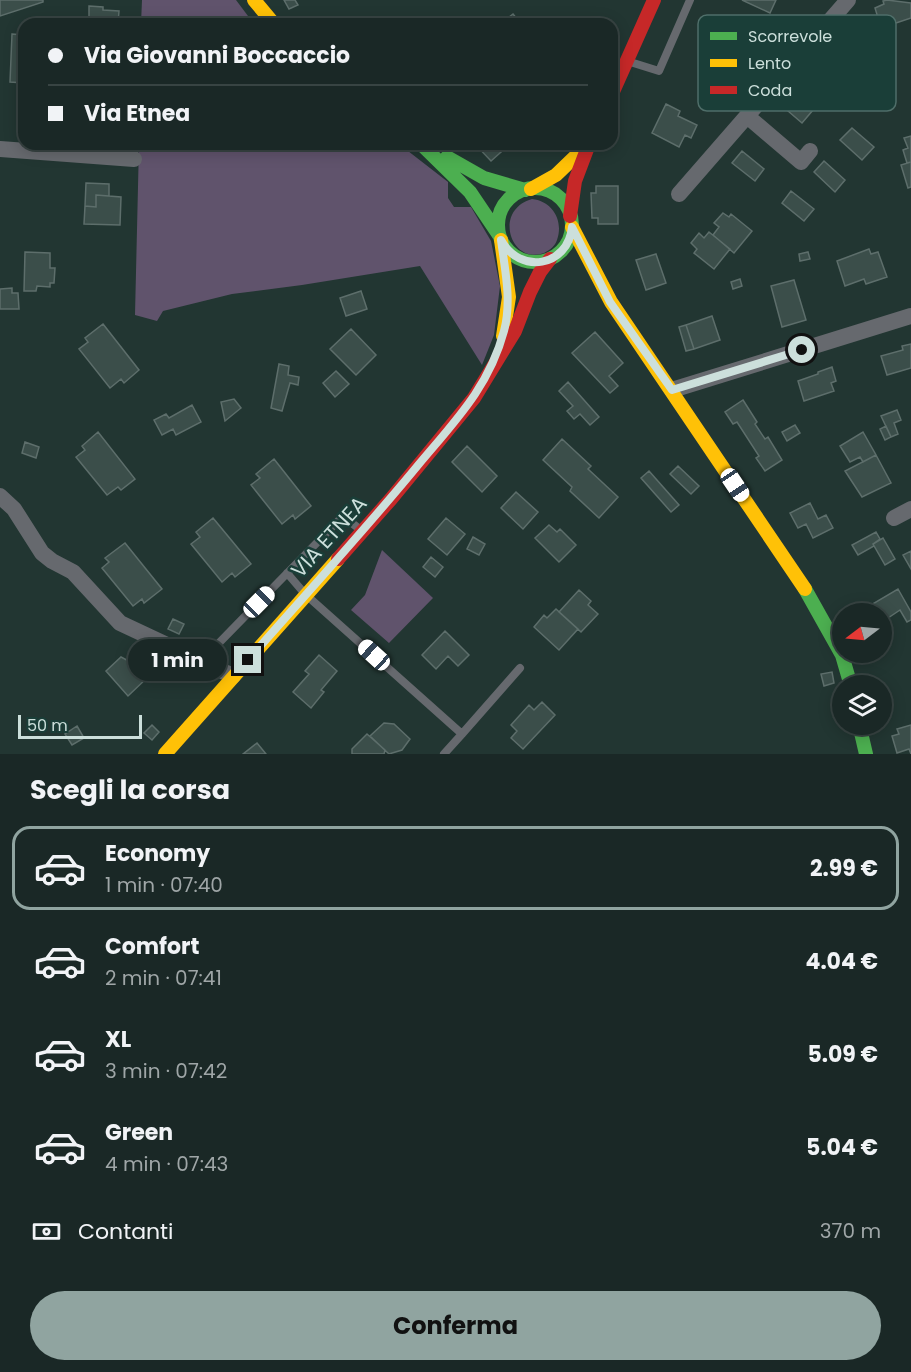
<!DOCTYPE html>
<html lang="it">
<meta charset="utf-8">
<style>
body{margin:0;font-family:Poppins,sans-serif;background:#23302e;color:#f1f3f6;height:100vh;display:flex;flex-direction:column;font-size:22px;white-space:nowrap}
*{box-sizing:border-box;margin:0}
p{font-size:20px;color:#9fa6a7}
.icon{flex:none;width:33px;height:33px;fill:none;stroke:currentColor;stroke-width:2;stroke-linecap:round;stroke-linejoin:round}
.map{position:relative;height:754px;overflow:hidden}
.side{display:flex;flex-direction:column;background:#1a2826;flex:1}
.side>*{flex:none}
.hud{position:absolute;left:18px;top:18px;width:600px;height:132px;border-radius:18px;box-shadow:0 3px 15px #0003,0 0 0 2px #384443;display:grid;align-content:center;height:132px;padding:0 30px;background:#1a2826}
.needle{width:39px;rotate:254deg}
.tools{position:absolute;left:832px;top:603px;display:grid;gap:12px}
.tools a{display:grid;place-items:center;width:60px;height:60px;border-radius:50%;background:#1a2826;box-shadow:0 3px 15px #0003,0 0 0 2px #384443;font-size:30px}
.scale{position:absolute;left:18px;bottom:15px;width:124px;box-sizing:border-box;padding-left:6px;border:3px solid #ccdfdb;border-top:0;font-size:16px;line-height:21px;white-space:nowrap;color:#ccdfdb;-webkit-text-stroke:4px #1a3e38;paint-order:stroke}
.end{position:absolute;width:27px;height:27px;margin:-14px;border:8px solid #ccdfdb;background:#111;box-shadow:0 0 0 3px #111}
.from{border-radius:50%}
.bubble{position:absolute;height:42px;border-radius:21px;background:#1a2826;box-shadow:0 3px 15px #0003,0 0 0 2px #384443;font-size:20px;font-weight:700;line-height:42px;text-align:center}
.car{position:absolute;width:18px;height:36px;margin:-18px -9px;border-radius:8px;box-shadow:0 0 4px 2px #0007;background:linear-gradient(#fff 24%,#345 0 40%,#fff 0 76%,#345 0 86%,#fff 0)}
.hud b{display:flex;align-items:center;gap:21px;height:57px;font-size:22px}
.hud b+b{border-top:2px solid #384443}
.hud i{width:15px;height:15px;background:#f1f3f6}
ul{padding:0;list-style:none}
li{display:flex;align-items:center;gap:18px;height:84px;margin:0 12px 9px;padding:0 18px;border:3px solid transparent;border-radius:18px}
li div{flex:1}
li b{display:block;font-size:22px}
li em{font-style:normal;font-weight:700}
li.active{border-color:#90a4a0}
li>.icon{width:54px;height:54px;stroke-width:1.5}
h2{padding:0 30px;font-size:27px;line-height:72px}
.pay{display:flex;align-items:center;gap:15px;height:66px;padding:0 30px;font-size:22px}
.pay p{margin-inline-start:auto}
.cta{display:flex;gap:12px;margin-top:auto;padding:12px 30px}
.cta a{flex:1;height:69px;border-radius:36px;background:#90a4a0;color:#111;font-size:24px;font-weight:700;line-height:69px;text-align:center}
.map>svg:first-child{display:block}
.green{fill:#60536c}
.building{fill:#3b4e4a;stroke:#5d6e6b;stroke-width:1.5}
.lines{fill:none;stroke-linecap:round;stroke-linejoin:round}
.lane{stroke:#66696e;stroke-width:8}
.street{stroke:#66696e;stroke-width:16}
.fast{stroke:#4caf50;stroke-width:14}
.slow{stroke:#ffc107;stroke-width:14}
.jam{stroke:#c62828;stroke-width:14}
.route{stroke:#ccdfdb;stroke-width:8}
.labels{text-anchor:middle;stroke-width:5;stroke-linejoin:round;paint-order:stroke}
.street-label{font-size:21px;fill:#ccdfdb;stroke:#1a3e38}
.key{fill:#1a3e38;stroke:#4f6e69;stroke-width:1.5}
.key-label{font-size:16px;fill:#ccdfdb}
</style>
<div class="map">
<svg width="911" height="754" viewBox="0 0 911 754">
<rect width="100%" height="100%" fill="#223632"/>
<!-- green -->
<path class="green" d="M142 0H236L254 24H141Z
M139 144H399L448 182V198L454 207H471L491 241 500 286 494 335 482 365 420 266 302 285 232 294 163 311 157 321 135 315Z
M532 199C552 201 564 220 557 240 555 246 550 250 544 253 510 265 493 210 532 199Z
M382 550 433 598 389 643 351 610 365 595Z"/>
<!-- building -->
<path class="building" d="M0 0H43V2L0 16Z
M284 0H295L298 5 289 9Z
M742 0H776L770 13Z
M887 0 911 3V18L881 28 875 8 884 4 883 1Z
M89 6 103 7V10L119 11 118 24H89Z
M513 14 521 24H500Z
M12 34 24 35V83L10 82Z
M791 92 813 110 802 123 781 105Z
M666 104 680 111 678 116 697 125 691 138 685 135 679 147 652 133Z
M852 128 874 147 862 160 840 140Z
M911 136V162L907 163 903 150 908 148 904 138Z
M475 144H510L491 161Z
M742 151 764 169 755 181 732 163Z
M824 161 845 180 835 192 814 172Z
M911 162V187L908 188 901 165Z
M86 183 109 184V196L96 195V207L85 206Z
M596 186H618V224H598V218H592L591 193H596Z
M791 191 814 209 804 221 782 203Z
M96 195 121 197 120 225 84 224 85 206 96 207Z
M723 213 729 217 731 214 752 231 734 253 713 235 719 227 714 223Z
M709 232 730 249 714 269 694 253 697 249 691 243 699 233 704 238Z
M869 249 871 254 878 252 887 277 866 284 864 279 845 286 837 261Z
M25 252 50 253V268H55L54 283H50V287L37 286 36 291H24Z
M808 252 810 259 800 261 799 254Z
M656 254 666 283 646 290 636 260Z
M740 279 742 286 733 289 731 282Z
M794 280 806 320 782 327 771 286Z
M12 288V293H18L19 309H0V289Z
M361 291 367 309 346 316 340 298Z
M712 316 720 340 694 349 686 325Z
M103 324 139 370 124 383 121 379 110 388 79 349 88 342 85 338Z
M686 325 694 349 686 351 679 327Z
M351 329 376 355 356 375 330 349Z
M595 332 623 363 609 376 618 386 610 393 572 353Z
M911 344V368L887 375 881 356 903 350 902 346Z
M279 364 289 366 288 375 299 377 298 385 290 383 282 411 271 408Z
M832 367 836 381 831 383 834 391 804 401 798 381 818 374V372Z
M336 371 349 384 335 397 323 383Z
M568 382 599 417 590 425 580 414 574 419 567 411 573 406 559 391Z
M234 399 241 408 225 421 221 402Z
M743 400 757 422 755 424 765 439 768 437 782 460 765 471 756 458 759 456 737 422 733 424 725 412Z
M192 405 201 422 176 435 173 429 162 435 154 420 166 414 169 418Z
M897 410 901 420 894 423 898 434 891 437 881 416Z
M795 425 800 433 787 441 782 432Z
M886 426 891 437 885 440 880 429Z
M98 432 135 479 121 490 118 487 107 495 76 457 85 450 82 446Z
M863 432 876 455 863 462 860 457 850 462 840 446Z
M562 439 591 466 588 469 618 497 599 518 570 491 572 487 543 460Z
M25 442 39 447 36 458 22 453Z
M467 446 497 476 482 492 452 462Z
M876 455 891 483 862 497 845 471Z
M274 459 311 506 295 519 293 515 282 524 251 485 260 478 256 474Z
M678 466 699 486 691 494 670 474Z
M649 471 679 505 671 512 641 478Z
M516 492 538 512 523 529 501 508Z
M810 503 818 519 826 515 833 528 813 538 806 524 798 528 790 513Z
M213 518 251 564 235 577 232 573 222 582 191 544 200 537 196 532Z
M446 518 465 534 447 555 428 539Z
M549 525 557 532 560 529 576 545 559 562 535 538Z
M876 532 880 539 873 544 874 546 858 555 852 545Z
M473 537 485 544 479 555 467 549Z
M883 538 895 559 885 565 873 544Z
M125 543 162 589 144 603 142 599 133 606 102 568 109 562 105 558Z
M911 551V569L903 555Z
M431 557 443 567 435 577 423 567Z
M898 589 911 612V620L907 622 900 610 888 618 886 615 882 617V614H866L864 609Z
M579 590 591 601 588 605 598 614 581 632 559 612Z
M556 609 578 629 559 650 534 627 544 615 547 618Z
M173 619 184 624 179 634 168 629Z
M445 631 469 655 458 666 448 656 436 669 422 655Z
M319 655 337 671 321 690 324 692 311 708 293 692 309 674 305 671Z
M121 657 142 668 149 676 128 696 106 671Z
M832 672 834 683 824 686 821 674Z
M542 702 555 715 523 749 511 738 517 731 511 725 529 705 534 710Z
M384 723 394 724 410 739 402 750 389 754 370 736Z
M152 725 159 732 152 740 144 733Z
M911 725V754L909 749 897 753 892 736 899 734 897 729Z
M77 726 84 738 72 745 65 734Z
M367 734 385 750 384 754H352V749Z
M257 743 266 754H243Z"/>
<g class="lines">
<!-- lane -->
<path class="lane" d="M627 61 659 71 690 0
M134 159V144
M287 573 305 594 462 734 444 754
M216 646 343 516 362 531
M462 734 520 668"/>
<!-- street -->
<path class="street" d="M747 116 801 162 810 151
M0 149 134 159
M679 194 848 0
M672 390 911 316
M0 496 14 509 42 553 52 561 73 572 120 623 233 676
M894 518 911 509"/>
<!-- fast -->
<path class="fast" d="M421 144 470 192 499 235
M447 157 484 178 525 190
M498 225a37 37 0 1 1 74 0a37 37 0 1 1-74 0Z
M805 589 842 655 851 686
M859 724 866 754"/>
<!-- slow -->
<path class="slow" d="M254 0 274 24
M531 189 556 175 583 149
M572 227 611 302 805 589
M501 240 509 297 503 336
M165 754 338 559"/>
<!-- jam -->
<path class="jam" d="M612 94 654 0
M570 216 575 181 589 144
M338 559 391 499 474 398 515 331 530 292 540 272 550 259"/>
</g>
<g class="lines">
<!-- route -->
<path class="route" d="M248 660C305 595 364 531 419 464 455 421 489 387 504 331 512 301 505 270 501 240 520 275 568 267 572 227L610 302 672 390 802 350"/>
</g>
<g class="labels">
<!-- street labels -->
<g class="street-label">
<text transform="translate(329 537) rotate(-48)" y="7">VIA ETNEA</text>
</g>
</g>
<!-- legend -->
<rect x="698" y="15" width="198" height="96" rx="9" class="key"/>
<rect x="710" y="32" width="27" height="8" fill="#4caf50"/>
<rect x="710" y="59" width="27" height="8" fill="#ffc107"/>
<rect x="710" y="86" width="27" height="8" fill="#c62828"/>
<g class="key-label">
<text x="748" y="42">Scorrevole</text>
<text x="748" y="69">Lento</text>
<text x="748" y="96">Coda</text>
</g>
</svg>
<div class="tools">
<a><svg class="needle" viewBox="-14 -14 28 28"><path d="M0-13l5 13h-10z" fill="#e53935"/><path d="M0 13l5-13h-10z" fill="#9fa6a7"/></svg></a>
<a><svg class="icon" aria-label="layers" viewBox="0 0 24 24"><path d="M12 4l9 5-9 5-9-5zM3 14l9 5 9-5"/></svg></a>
</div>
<div class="scale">50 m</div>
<i class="end from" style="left:802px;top:350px"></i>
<i class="end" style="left:248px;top:660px"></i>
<div class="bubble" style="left:128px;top:639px;width:99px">1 min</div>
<i class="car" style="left:735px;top:485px;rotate:146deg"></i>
<i class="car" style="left:259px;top:602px;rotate:45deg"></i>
<i class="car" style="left:374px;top:655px;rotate:312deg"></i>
<div class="hud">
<b><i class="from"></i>Via Giovanni Boccaccio</b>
<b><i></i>Via Etnea</b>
</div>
</div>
<section class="side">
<h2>Scegli la corsa</h2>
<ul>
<li class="active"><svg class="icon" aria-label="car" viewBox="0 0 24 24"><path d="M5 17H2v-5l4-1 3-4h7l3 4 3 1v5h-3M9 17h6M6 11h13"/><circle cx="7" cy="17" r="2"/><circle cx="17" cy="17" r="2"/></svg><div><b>Economy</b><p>1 min · 07:40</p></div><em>2.99 €</em></li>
<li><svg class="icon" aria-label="car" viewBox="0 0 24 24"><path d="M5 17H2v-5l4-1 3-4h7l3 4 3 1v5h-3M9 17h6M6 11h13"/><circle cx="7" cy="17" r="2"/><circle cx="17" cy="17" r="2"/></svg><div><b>Comfort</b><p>2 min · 07:41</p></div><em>4.04 €</em></li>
<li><svg class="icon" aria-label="car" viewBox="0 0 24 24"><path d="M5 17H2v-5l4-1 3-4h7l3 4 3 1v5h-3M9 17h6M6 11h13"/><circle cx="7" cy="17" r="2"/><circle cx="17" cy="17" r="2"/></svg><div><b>XL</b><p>3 min · 07:42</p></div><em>5.09 €</em></li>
<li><svg class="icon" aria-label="car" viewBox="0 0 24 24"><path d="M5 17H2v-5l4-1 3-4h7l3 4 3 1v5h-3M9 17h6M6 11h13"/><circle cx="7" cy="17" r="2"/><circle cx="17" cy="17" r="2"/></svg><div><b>Green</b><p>4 min · 07:43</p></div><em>5.04 €</em></li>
</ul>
<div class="pay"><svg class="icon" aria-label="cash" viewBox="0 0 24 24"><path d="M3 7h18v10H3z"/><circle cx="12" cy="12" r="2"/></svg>Contanti<p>370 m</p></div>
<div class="cta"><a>Conferma</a></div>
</section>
